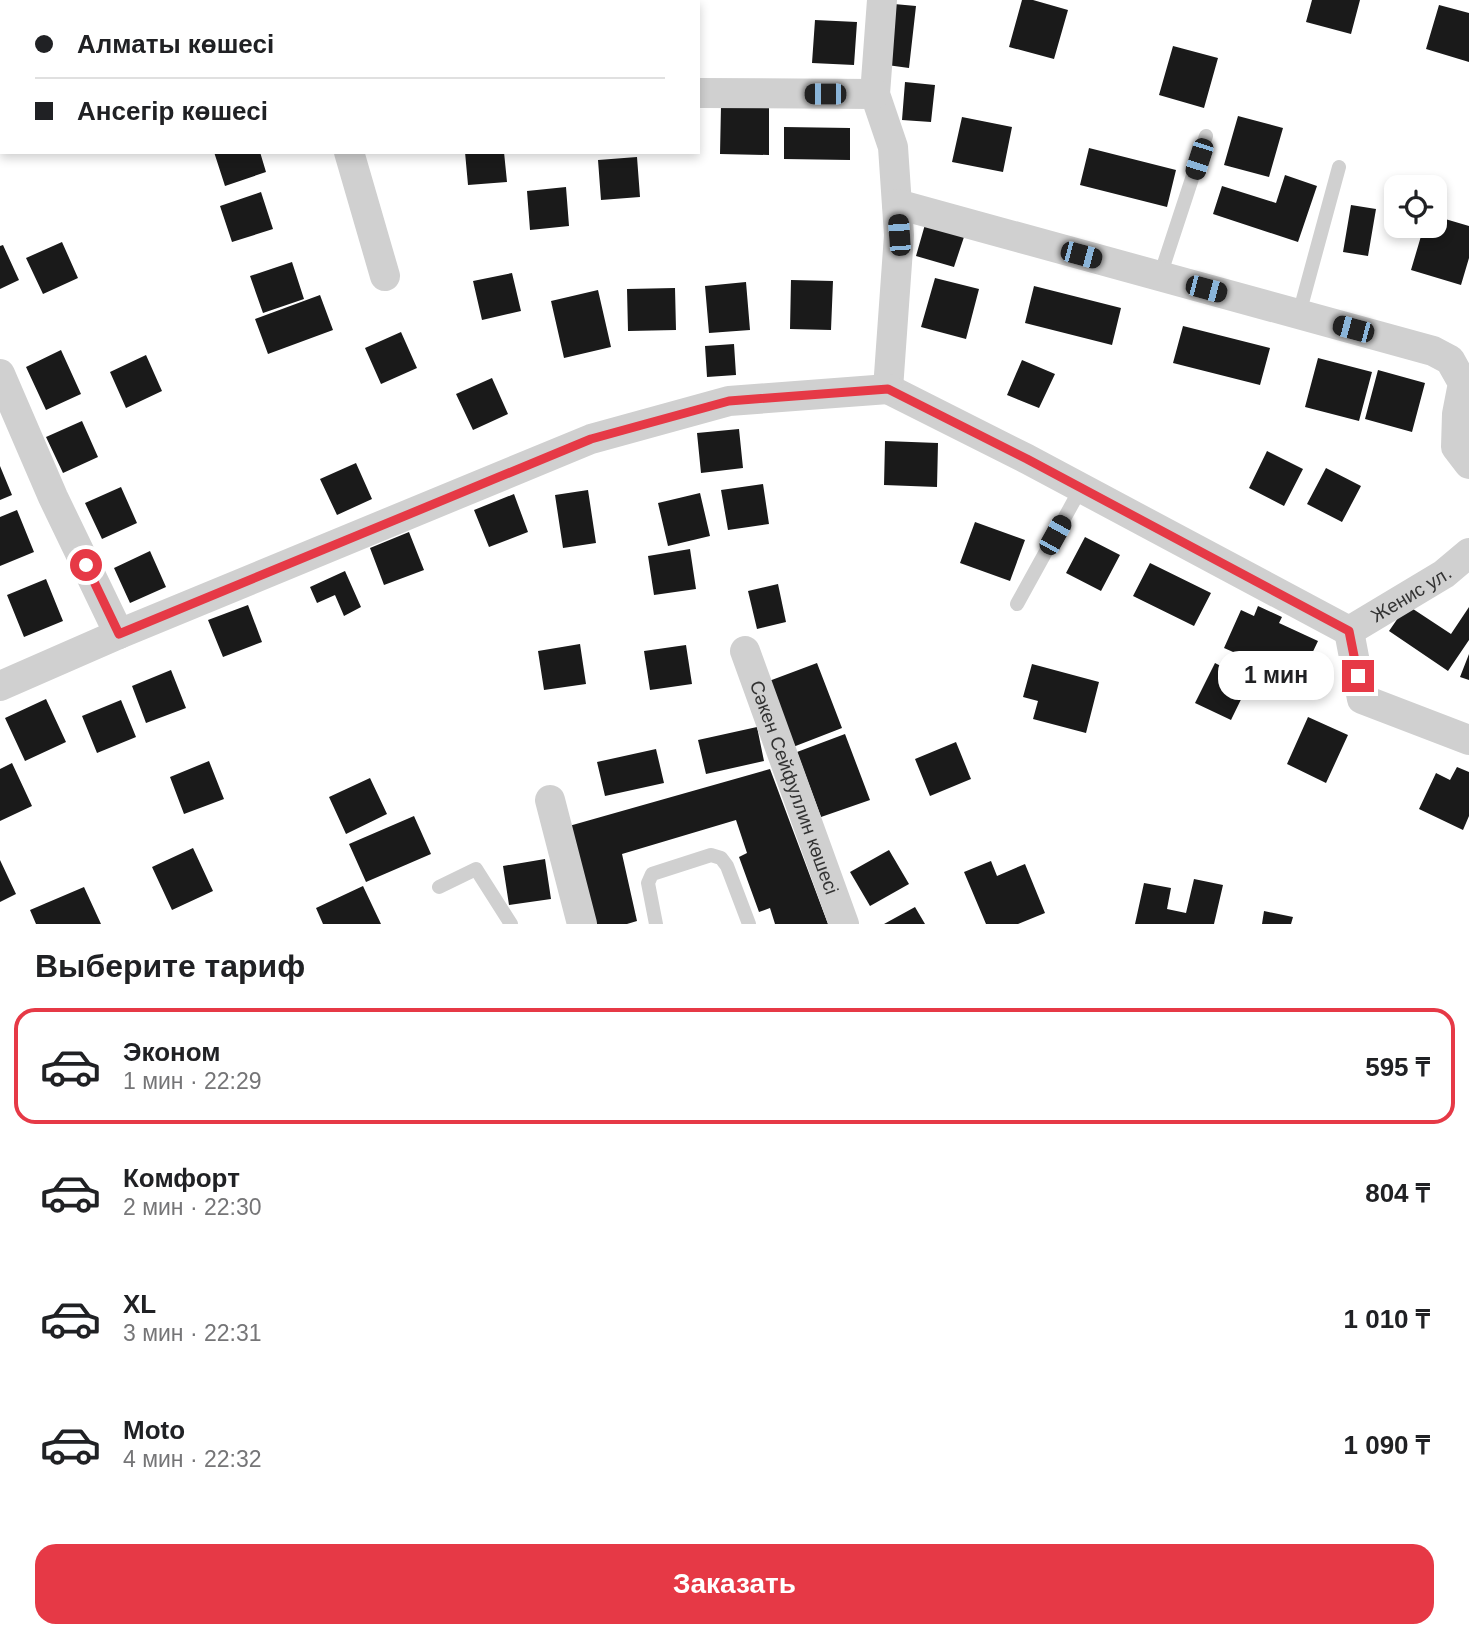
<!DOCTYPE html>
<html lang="ru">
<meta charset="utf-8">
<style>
body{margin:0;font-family:Arial,sans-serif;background:#f6f6f6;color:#202124;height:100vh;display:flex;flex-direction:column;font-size:26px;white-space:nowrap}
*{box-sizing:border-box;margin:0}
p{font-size:23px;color:#757577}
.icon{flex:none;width:38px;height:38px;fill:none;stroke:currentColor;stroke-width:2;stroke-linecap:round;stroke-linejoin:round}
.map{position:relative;height:924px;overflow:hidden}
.panel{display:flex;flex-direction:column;background:#fff;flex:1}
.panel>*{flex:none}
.banner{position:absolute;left:0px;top:0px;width:700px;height:154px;box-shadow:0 4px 10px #0003;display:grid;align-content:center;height:154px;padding:0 35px;background:#fff}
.fabs{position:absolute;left:1384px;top:175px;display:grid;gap:14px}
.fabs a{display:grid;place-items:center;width:63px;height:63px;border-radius:14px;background:#fff;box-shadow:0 4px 10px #0003;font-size:35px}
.end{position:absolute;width:32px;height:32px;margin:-16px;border:9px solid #e63946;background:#fff;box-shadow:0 0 0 4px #fff}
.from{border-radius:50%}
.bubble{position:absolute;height:49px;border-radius:21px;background:#fff;box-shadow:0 4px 10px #0003;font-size:23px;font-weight:700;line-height:49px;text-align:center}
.car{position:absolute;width:21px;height:42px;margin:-21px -10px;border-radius:9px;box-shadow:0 0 5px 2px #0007;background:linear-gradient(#222 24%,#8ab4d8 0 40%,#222 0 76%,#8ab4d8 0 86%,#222 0)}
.banner b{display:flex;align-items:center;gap:24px;height:66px;font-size:26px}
.banner b+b{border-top:2px solid #e0e0e0}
.banner i{width:18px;height:18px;background:#202124}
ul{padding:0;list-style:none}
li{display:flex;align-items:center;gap:21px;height:116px;margin:0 14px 10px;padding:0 21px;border:4px solid transparent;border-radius:21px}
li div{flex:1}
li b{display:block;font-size:26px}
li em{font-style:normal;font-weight:700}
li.selected{border-color:#e63946}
li>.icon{width:63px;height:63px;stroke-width:1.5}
h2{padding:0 35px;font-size:32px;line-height:84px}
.action{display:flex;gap:14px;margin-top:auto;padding:14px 35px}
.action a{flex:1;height:80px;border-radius:21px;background:#e63946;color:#fff;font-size:28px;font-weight:700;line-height:80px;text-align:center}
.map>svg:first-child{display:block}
.building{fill:#1a1a1a}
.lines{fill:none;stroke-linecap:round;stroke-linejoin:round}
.service{stroke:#d0d0d0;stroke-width:14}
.minor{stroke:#d0d0d0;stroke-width:30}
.route{stroke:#e63946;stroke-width:9}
.labels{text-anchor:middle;stroke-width:7;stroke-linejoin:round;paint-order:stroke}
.street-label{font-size:19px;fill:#333;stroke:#fff}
</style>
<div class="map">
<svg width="1469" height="924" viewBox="0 0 1469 924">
<rect width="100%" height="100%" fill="#fff"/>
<!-- building -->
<path class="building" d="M1022 0H1033L1068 10 1054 59 1009 47Z
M1312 0H1360L1351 34 1306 22Z
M894 4 916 6 909 68 887 65Z
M1439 5 1469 13V62L1426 49Z
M815 20 857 22 854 65 812 63Z
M1173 46 1218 58 1204 108 1159 95Z
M905 82 935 85 931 122 902 120Z
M721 106H769V155L720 154Z
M1238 116 1283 128 1269 177 1224 165Z
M962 117 1012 127 1003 172 952 162Z
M784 127 850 128V160L784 159Z
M1089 148 1176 170 1167 207 1080 185Z
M214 152H260L266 172 225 186Z
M465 152H504L507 182 468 185Z
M637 157 640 197 601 200 598 160Z
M1285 175 1317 186 1298 242 1213 214 1222 186 1276 203Z
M566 187 569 226 530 230 527 191Z
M261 192 273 229 232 242 220 206Z
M1351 205 1376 209 1368 256 1343 252Z
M1435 216 1469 226V258L1461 285 1411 270 1424 226H1435Z
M926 221 965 234 954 267 916 256Z
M62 242 78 278 43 294 26 258Z
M3 245 19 280 0 289V246Z
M292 262 304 299 263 313 250 276Z
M512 273 521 311 482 320 473 281Z
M935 278 979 289 966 339 921 327Z
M791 280 833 281 831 330 790 329Z
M746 282 750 330 709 333 705 286Z
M1034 286 1121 308 1112 345 1025 323Z
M675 288 676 330 628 331 627 289Z
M598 290 611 347 564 358 551 301Z
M320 295 333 330 268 354 255 319Z
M1183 326 1270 348 1260 385 1173 363Z
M401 332 417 368 381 384 365 348Z
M734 344 736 375 707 377 705 346Z
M61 350 81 394 46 410 26 367Z
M146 355 162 391 126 408 110 372Z
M1318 358 1372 372 1359 421 1305 407Z
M1022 360 1055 374 1039 408 1007 395Z
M1378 370 1425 383 1412 432 1365 419Z
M492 378 508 414 473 430 456 394Z
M82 421 98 457 63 473 46 437Z
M739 429 743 468 701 473 697 433Z
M885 441 938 443 937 487 884 485Z
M1267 451 1303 469 1284 506 1249 488Z
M356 463 372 499 337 515 320 479Z
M0 466 12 495 0 500Z
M1326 468 1361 486 1342 522 1307 504Z
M763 484 769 524 728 530 721 490Z
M121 487 137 523 102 539 85 503Z
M588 490 596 543 563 548 555 495Z
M700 493 710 536 668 546 658 503Z
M514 494 528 532 489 547 474 510Z
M17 510 34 552 0 566V517Z
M975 522 1025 540 1010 581 960 563Z
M409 532 424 570 384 585 370 548Z
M1085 537 1120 555 1101 591 1066 573Z
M690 549 696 589 654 595 648 556Z
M150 551 166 587 130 603 114 568Z
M1150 563 1211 593 1194 626 1133 596Z
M345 571 361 607 344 616 335 595 317 603 310 587Z
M46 579 63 621 24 637 7 595Z
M778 584 786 622 757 629 748 591Z
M248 605 262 642 223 657 208 620Z
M1407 605 1451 634 1469 607V640L1448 671 1389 631Z
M1258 606 1282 617 1279 623 1318 641 1299 681 1224 648 1241 610 1254 616Z
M580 644 586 684 544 690 538 651Z
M686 645 692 684 650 690 644 651Z
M1469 654V680L1460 677Z
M817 663 842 728 793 747 769 681Z
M1215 663 1250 681 1231 720 1195 703Z
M1032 664 1099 682 1086 733 1033 719 1038 701 1023 697Z
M171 670 186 708 146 723 132 686Z
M46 699 66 742 25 761 5 718Z
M121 700 136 737 97 753 82 716Z
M1308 717 1348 735 1326 783 1287 764Z
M757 727 764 761 706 774 698 740Z
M845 734 870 800 821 817 797 752Z
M956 742 971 779 930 796 915 759Z
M656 749 664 783 605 796 597 762Z
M209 761 224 799 184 814 170 777Z
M12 763 32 806 0 821V769Z
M1457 767 1469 772V816L1463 830 1419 809 1436 773 1450 780Z
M770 769 828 924H775L770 908 759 912 739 857 747 853 736 820 622 854 637 921 627 924H593L569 826Z
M370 778 387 814 346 834 329 797Z
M414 816 431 854 366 882 349 844Z
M193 848 213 891 172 910 152 867Z
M889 850 909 884 870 906 850 872Z
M545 859 551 899 509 905 503 866Z
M0 860 16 894 0 902Z
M991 861 997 876 1025 864 1045 913 1018 924H986L964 872Z
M1194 879 1223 885 1214 924H1135L1144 883 1171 888 1167 909 1186 913Z
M363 886 381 924H323L316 908Z
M84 887 101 924H36L30 910Z
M915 907 925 924H884Z
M1264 911 1293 917 1291 924H1262Z"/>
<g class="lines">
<!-- service -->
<path class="service" d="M1160 276 1206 136
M1299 314 1339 167
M1017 604 1081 488
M439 887 476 869 511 924
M656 924 648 883 652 874 711 855 721 858 727 866 749 924"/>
<!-- minor -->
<g class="minor">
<path d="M338 0V2"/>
<path d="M674 0V2"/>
<path d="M882 0 875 94 893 147 899 235 888 389"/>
<path d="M698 93 875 94"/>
<path d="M349 152 385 276"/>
<path d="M897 204 1433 351 1450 360 1463 383 1457 414 1456 447 1469 464"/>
<path d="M0 374 53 497 119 634"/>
<path d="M888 389 1027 459 1349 631"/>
<path d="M1349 631 1362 699 1469 740"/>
<path id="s1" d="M1349 631 1444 574 1469 553"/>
<path id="s2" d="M745 651 844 924"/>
<path d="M0 686 119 634 591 439 729 401 888 389"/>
<path d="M550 800 582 924"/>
</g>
</g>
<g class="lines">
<!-- route -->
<path class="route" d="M86 565 119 634 591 439 729 401 888 389 1027 459 1349 631 1358 676"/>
</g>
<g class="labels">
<!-- street labels -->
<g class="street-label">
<text dy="7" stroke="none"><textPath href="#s1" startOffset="72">Женис ул.</textPath></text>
<text dy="7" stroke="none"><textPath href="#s2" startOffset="145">Сәкен Сейфуллин көшесі</textPath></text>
</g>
</g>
</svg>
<div class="fabs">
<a><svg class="icon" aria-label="locate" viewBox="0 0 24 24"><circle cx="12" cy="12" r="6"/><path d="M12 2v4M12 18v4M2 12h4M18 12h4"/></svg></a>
</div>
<i class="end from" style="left:86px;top:565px"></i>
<i class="end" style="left:1358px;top:676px"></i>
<div class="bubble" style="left:1218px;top:651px;width:116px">1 мин</div>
<i class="car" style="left:825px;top:94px;rotate:270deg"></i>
<i class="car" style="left:1199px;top:159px;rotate:198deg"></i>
<i class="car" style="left:899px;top:235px;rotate:356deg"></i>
<i class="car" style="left:1081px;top:255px;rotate:105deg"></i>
<i class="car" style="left:1206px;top:289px;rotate:105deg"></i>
<i class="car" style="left:1353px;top:329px;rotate:285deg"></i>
<i class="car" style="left:1055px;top:535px;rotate:29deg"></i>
<div class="banner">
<b><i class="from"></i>Алматы көшесі</b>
<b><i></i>Ансегір көшесі</b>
</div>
</div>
<section class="panel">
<h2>Выберите тариф</h2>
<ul>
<li class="selected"><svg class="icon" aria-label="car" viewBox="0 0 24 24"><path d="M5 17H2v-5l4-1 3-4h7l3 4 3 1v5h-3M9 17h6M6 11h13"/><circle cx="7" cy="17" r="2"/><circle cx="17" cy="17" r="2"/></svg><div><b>Эконом</b><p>1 мин · 22:29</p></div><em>595 ₸</em></li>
<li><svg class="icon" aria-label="car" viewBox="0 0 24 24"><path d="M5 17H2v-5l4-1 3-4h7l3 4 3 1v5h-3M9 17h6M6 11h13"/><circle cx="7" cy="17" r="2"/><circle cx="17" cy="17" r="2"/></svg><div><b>Комфорт</b><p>2 мин · 22:30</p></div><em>804 ₸</em></li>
<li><svg class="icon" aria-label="car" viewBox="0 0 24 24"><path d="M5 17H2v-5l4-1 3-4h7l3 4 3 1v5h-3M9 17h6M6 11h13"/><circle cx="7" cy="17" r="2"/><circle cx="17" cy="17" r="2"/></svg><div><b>XL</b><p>3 мин · 22:31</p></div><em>1 010 ₸</em></li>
<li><svg class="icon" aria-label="car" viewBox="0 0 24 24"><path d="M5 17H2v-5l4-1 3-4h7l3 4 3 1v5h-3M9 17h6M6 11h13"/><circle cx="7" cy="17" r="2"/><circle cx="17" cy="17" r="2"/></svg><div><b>Moto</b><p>4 мин · 22:32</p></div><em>1 090 ₸</em></li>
</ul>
<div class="action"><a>Заказать</a></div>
</section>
